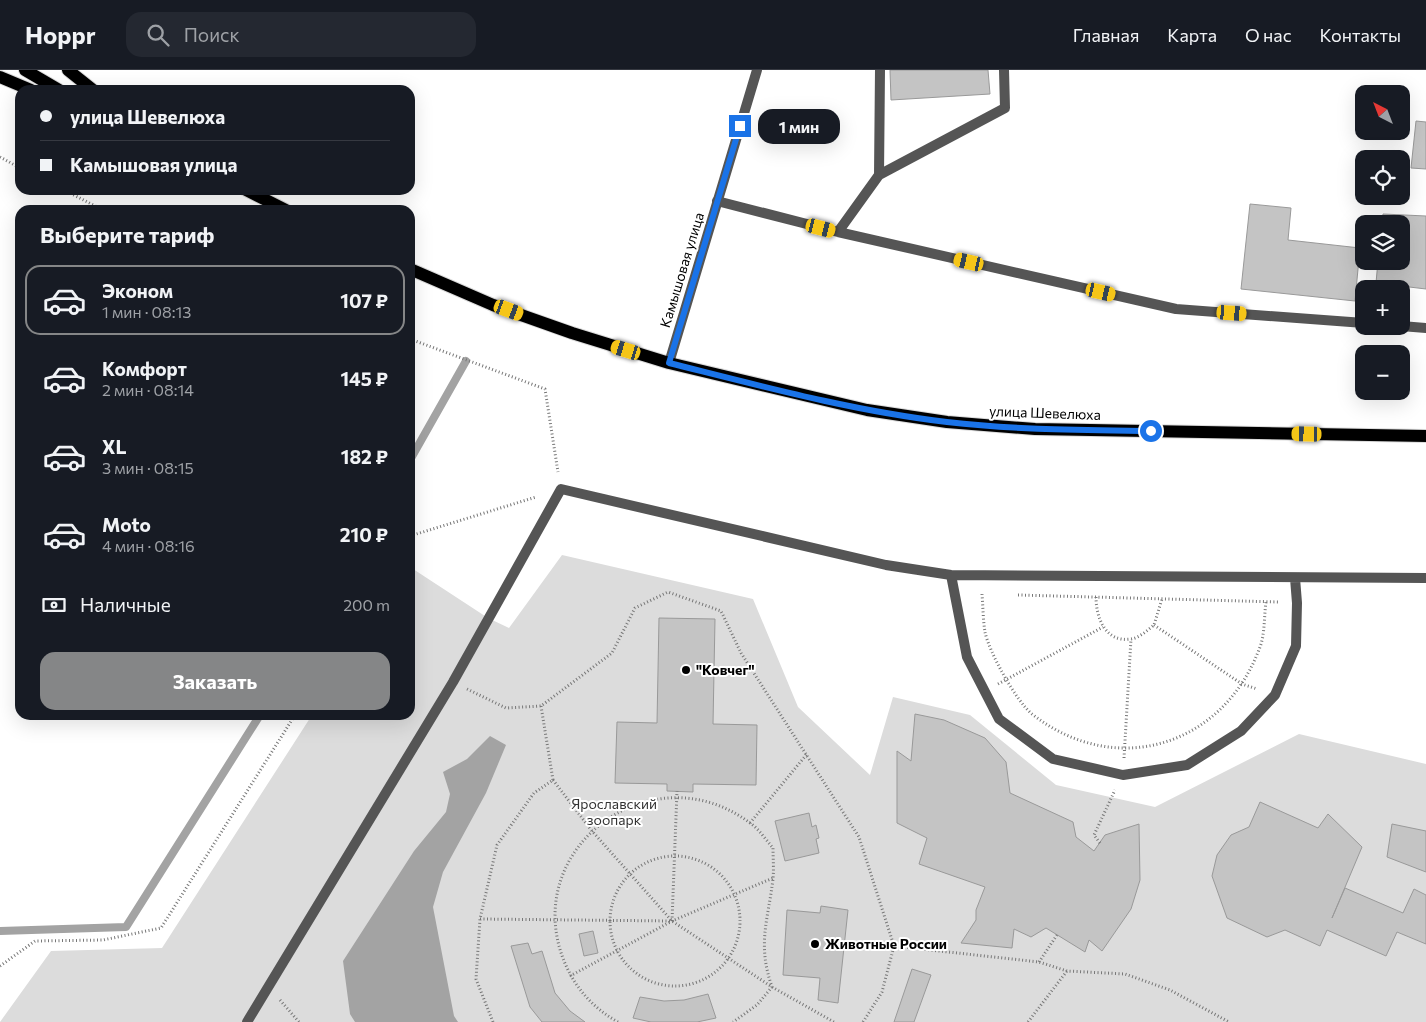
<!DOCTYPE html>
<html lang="ru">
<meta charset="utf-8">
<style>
body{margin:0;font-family:Commissioner,sans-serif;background:#242831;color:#f1f3f6;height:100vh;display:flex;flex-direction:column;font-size:19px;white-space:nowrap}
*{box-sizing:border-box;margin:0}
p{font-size:16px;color:#9ea1a6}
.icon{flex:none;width:28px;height:28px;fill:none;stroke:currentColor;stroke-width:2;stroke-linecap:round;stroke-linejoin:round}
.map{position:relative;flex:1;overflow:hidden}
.panel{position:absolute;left:15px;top:135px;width:400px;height:515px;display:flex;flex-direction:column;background:#171b24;border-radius:15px;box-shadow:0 5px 20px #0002}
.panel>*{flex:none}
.banner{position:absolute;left:15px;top:15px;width:400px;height:110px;border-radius:15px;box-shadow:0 5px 20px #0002;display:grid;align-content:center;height:110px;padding:0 25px;background:#171b24}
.needle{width:32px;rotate:318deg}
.fabs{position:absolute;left:1355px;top:15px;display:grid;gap:10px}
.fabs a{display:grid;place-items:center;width:55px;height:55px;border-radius:10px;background:#171b24;box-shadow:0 5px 20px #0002;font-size:25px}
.end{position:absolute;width:22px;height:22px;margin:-11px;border:6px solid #1a73e8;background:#fff;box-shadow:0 0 0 2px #fff}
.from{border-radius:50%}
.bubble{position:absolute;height:35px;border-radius:15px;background:#171b24;box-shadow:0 5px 20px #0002;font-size:16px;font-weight:700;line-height:35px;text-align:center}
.car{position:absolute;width:15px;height:30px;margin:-15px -8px;border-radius:6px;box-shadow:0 0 4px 1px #0007;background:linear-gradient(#f5c518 24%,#345 0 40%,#f5c518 0 76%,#345 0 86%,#f5c518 0)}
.banner b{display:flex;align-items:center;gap:18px;height:48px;font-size:19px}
.banner b+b{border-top:1px solid #363941}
.banner i{width:12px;height:12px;background:#f1f3f6}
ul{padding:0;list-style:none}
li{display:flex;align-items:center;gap:15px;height:70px;margin:0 10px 8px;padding:0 15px;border:2px solid transparent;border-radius:15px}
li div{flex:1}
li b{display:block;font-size:19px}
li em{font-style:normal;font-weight:700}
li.selected{border-color:#858687}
li>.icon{width:45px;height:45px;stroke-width:1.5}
h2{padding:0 25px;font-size:22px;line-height:60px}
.pay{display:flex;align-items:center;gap:12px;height:55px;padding:0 25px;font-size:19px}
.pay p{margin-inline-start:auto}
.button{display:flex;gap:10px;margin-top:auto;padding:10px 25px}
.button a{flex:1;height:58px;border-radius:15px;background:#858687;color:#fff;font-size:20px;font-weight:700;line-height:58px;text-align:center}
header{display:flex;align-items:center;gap:30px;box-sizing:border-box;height:70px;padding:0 25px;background:#171b24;border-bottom:1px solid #363941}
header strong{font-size:24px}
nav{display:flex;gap:28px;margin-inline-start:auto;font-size:18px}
.search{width:350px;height:45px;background:#242831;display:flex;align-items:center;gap:12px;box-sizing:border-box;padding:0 18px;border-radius:15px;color:#9ea1a6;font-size:19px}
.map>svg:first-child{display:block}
.green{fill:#dcdcdc}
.water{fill:#a3a3a3}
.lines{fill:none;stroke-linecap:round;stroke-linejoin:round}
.stream{stroke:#a3a3a3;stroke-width:8}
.building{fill:#c4c4c4;stroke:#999}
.primary-casing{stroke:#dbdbdb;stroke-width:14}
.path{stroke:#777;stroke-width:3;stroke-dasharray:1 2.5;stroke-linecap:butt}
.lane{stroke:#555;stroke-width:10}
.street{stroke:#555;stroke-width:10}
.primary{stroke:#000;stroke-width:12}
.route{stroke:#1a73e8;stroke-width:6}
.poi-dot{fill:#000;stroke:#fff;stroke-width:2}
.labels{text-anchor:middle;stroke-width:4;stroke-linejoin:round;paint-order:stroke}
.street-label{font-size:14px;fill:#000;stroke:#fff}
.poi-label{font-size:14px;font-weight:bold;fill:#000;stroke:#fff;text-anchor:start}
.park-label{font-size:14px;fill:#333;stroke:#fff}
</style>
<header>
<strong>Hoppr</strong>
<div class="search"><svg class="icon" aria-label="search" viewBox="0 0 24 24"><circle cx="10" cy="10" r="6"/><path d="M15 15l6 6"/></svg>Поиск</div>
<nav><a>Главная</a><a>Карта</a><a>О нас</a><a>Контакты</a></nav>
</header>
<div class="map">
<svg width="1426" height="952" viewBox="0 0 1426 952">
<rect width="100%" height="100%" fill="#fff"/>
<!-- green -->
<path class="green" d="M562 485 753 529 798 637 870 705 893 627 970 645 1056 715 1155 737 1299 664 1426 694V952H0L51 881 162 878 312 645H410V497L488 548 509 558Z"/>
<!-- water -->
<path class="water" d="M490 666 506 675 486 723 443 802 433 837 454 946 458 952H355L350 944 343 891 414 781 446 742 450 724 443 702 467 689Z"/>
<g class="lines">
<!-- stream -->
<path class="stream" d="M410 390 466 291
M0 861 126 857 260 645"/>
</g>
<!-- building -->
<path class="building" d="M890 0H988L990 24 891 30Z
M1416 51 1426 52V99L1411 98Z
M1250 134 1291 138 1288 170 1360 178 1355 231 1241 219Z
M1383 144 1426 146V219L1376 213 1378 191H1401V154H1382Z
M659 548 715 549 713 654 757 655 756 715 693 714V722L667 721V714L615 713 617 652 657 653Z
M915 644 944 650 985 668 1006 692 1010 723 1073 752 1076 767 1094 781 1105 765 1139 754 1140 810 1131 839 1102 881 1089 870 1085 882 1046 858 1031 867 1014 859 1012 878 961 873 976 850V840L985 817 919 794 927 768 897 753V681L911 691Z
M1260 732 1318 758 1328 744 1362 777 1332 848 1345 818 1403 843 1414 819 1426 825V874L1397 862 1386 886 1327 860 1320 876 1285 860 1267 867 1227 848 1212 806 1217 785 1231 765 1249 757Z
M809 743 812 757 816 755 819 768 816 769 819 783 785 791 775 751Z
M1392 754 1426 761V802L1387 787Z
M821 836 848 840 838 933 818 930 820 908 783 905 787 840 820 843Z
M593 861 598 883 584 886 579 864Z
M528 873 532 884 542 881 555 923 570 941 585 952H542L530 937 511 876Z
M912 899 931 905 914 952H894Z
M708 924 716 948 697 952H651L633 948 640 927 664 931 684 930Z"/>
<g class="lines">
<!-- primary casing -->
<g class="primary-casing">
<path id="primary" d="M25 0 59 20
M68 0 93 20
M0 7 31 20
M246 120 286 140
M410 199 493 235 572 263 669 293 867 340 947 352 1035 359 1426 366"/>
</g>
<!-- path -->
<path class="path" d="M0 87 20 98
M64 120 103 140
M410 269 545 319 558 402
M410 466 536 427
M982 524C983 536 983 550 985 562 989 582 1016 631 1032 644 1116 710 1224 676 1260 577 1265 564 1264 546 1266 532
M1018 525 1279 532
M1096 527C1096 547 1105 573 1131 569 1139 568 1148 560 1154 555L1162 529
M1154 555 1242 614 1257 619
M998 614 1103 557
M467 619 506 638 541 636 612 583 635 538 668 522 721 541 741 583 859 767 894 876 1039 892 1067 901 1125 904 1170 920 1229 952
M1124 688 1131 569
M553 710 592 761 672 851 772 917 834 952
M750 753 807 684
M1100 773 1094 765 1115 720
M610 851a65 65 0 1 1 130 0a65 65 0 1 1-130 0Z
M480 849 671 851
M672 851 677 721
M1039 892 1057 865
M0 896 35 871 103 870 161 858 295 645
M570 906 672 851 773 808
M280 930 299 952
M493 952 476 909 480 849 497 775 534 723 553 710 541 636
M618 952C593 938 575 918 564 891 519 777 653 680 750 753 759 759 766 770 773 778 773 788 774 799 773 809 768 851 757 874 772 917L757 935 733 952
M863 952 882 922 894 876
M1028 952 1067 901"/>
<!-- lane -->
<path class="lane" d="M879 105 880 0
M717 131 838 162 1176 239 1364 253
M838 162 879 105 1005 38 1004 0
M1401 256 1426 258
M951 505 967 587 999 649 1053 689 1123 705 1187 695 1241 661 1275 625 1296 576 1297 533 1295 508
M247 952 453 612 561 419 886 495 951 505 1426 508"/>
<!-- street -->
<path class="street" d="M669 293 757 0"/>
<!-- primary -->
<use href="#primary" class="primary"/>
</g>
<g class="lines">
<!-- route -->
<path class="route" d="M740 56 669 293C761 316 853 341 947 352 1015 360 1083 360 1151 361"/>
</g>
<!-- markers -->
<g class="poi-dot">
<circle cx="686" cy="600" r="5"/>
<circle cx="815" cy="874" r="5"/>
</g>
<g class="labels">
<!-- street labels -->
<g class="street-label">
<text transform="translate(682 200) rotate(-73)" y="5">Камышовая улица</text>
<text transform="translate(1045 343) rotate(2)" y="5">улица Шевелюха</text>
</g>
<!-- poi labels -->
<g class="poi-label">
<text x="696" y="605">"Ковчег"</text>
<text x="825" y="879">Животные России</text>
</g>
<!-- park labels -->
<g class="park-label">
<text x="614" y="739">Ярославский<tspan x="614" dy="16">зоопарк</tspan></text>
</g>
</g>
</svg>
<div class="fabs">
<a><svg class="needle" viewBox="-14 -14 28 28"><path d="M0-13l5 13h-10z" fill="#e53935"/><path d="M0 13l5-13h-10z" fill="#9ea1a6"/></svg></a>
<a><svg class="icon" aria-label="locate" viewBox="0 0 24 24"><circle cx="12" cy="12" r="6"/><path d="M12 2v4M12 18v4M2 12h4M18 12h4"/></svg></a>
<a><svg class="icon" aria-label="layers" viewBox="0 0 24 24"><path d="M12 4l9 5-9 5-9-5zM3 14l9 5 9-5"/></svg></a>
<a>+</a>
<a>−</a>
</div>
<i class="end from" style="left:1151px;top:361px"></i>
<i class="end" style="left:740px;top:56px"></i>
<div class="bubble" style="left:758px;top:39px;width:82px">1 мин</div>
<i class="car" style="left:821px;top:158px;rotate:104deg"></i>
<i class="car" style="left:969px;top:192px;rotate:283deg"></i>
<i class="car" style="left:1101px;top:222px;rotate:103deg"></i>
<i class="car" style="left:509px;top:240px;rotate:110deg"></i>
<i class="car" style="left:1232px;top:243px;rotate:94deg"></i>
<i class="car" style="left:626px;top:280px;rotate:287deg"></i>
<i class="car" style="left:1307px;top:364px;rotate:271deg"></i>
<div class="banner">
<b><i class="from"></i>улица Шевелюха</b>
<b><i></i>Камышовая улица</b>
</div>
<section class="panel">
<h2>Выберите тариф</h2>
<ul>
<li class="selected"><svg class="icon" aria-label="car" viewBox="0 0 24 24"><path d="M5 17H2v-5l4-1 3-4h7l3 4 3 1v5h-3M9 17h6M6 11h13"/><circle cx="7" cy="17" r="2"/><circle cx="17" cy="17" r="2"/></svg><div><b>Эконом</b><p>1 мин · 08:13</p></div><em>107 ₽</em></li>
<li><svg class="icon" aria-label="car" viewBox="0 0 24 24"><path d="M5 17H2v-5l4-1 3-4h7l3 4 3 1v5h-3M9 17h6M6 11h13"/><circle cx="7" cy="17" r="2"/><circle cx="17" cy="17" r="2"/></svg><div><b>Комфорт</b><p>2 мин · 08:14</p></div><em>145 ₽</em></li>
<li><svg class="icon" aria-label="car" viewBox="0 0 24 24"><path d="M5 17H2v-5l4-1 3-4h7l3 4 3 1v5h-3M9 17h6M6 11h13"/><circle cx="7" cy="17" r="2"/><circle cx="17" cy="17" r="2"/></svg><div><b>XL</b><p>3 мин · 08:15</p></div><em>182 ₽</em></li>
<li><svg class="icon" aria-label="car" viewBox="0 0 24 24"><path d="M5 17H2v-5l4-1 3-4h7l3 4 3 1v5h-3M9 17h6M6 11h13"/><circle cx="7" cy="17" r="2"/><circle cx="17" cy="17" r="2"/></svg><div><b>Moto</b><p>4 мин · 08:16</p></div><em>210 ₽</em></li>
</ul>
<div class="pay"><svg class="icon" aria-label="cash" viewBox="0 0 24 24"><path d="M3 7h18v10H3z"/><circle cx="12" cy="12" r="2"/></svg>Наличные<p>200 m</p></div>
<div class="button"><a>Заказать</a></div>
</section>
</div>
